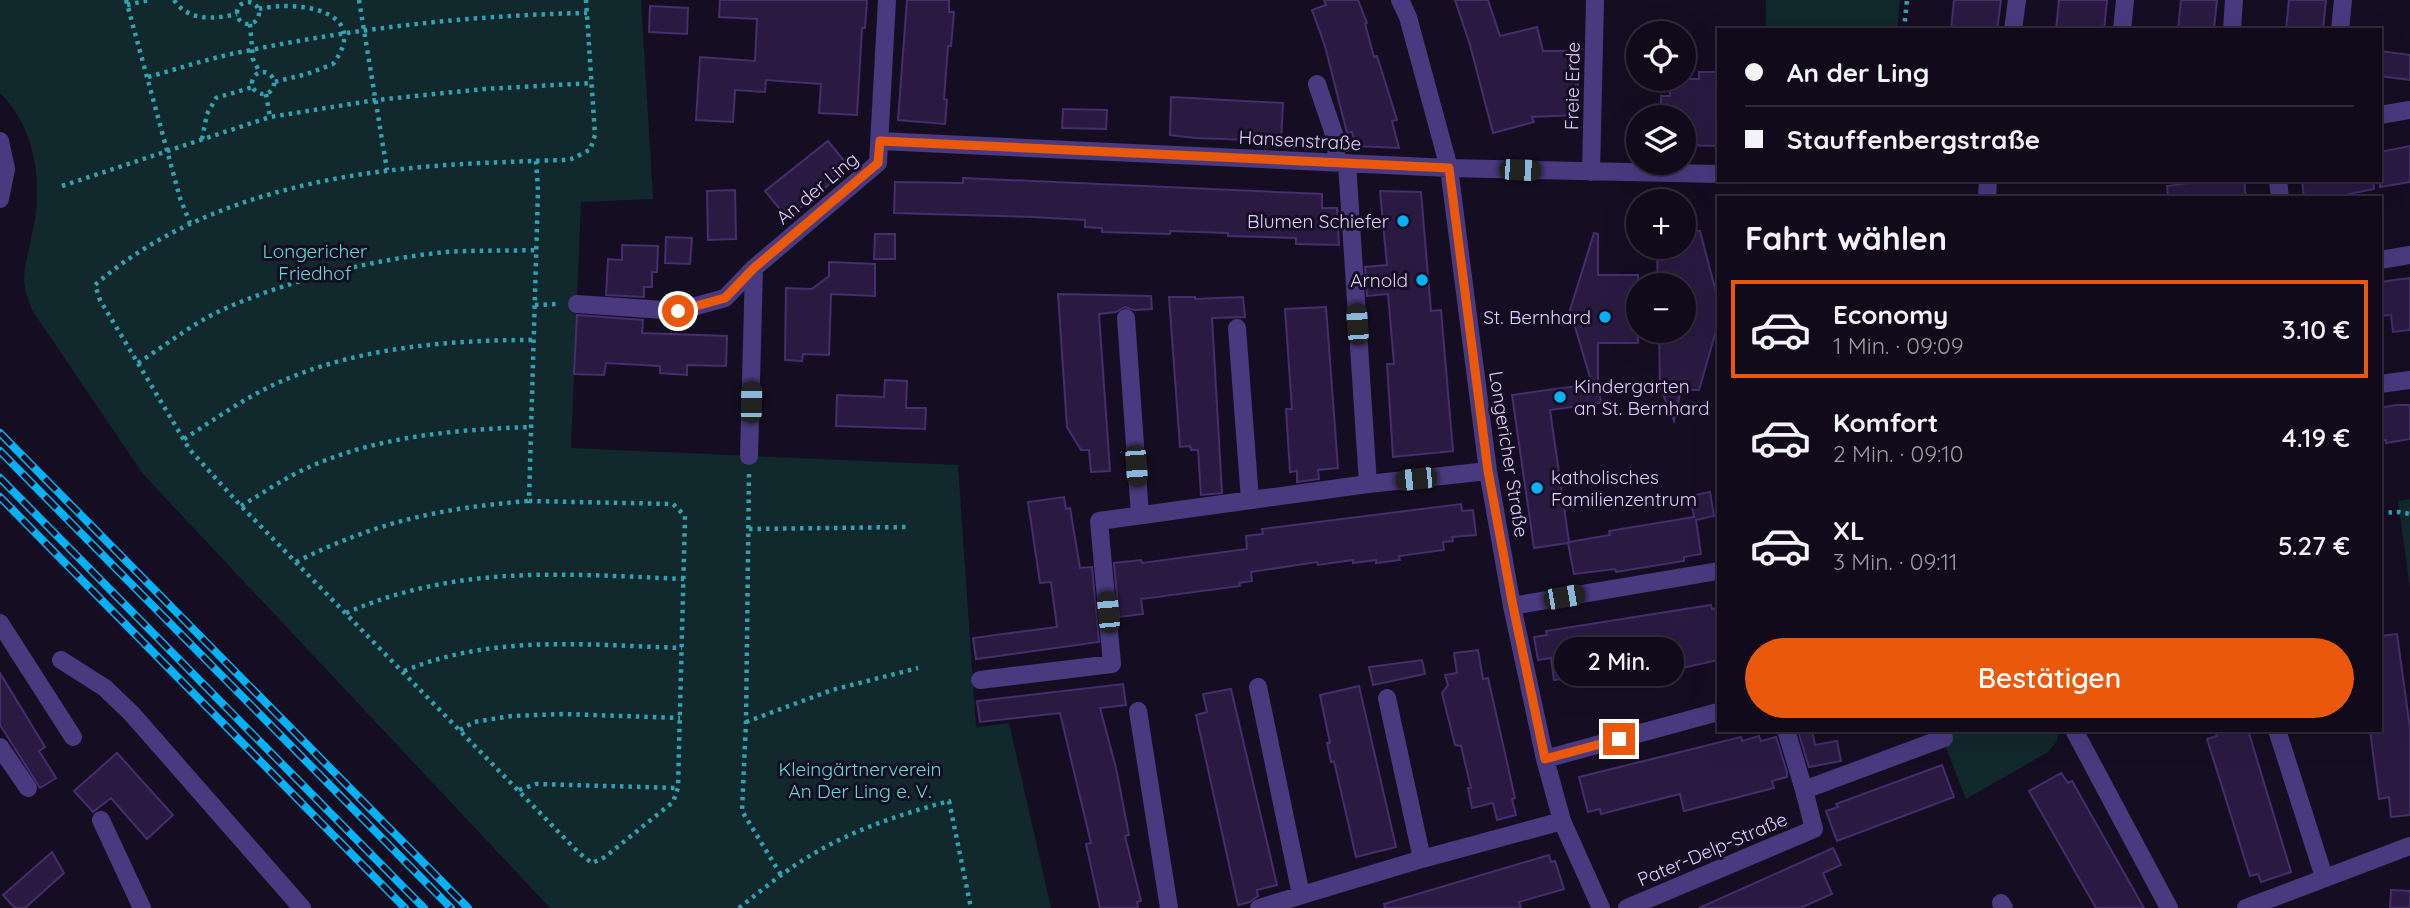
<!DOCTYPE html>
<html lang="de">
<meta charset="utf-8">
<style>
body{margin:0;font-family:Quicksand,sans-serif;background:#1e1827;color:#f1f3f6;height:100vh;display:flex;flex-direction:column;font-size:26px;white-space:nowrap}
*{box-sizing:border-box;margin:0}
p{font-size:23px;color:#9c9aa2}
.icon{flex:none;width:38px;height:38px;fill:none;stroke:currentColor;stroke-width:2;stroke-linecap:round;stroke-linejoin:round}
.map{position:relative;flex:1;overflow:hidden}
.details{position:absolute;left:1717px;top:196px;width:665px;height:536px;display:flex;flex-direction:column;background:#100a1a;border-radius:0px;box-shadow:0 7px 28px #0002,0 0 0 2px #302b39}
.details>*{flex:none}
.guide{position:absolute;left:1717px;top:28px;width:665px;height:154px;border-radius:0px;box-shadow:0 7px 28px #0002,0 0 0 2px #302b39;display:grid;align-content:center;height:154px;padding:0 28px;background:#100a1a}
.tools{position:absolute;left:1626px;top:21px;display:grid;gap:14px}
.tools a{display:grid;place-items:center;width:70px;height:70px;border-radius:50%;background:#100a1a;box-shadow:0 7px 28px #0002,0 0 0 2px #302b39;font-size:35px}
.end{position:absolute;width:32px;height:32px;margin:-16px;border:9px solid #ea580c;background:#fff;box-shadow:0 0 0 4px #fff}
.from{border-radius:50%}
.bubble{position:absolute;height:49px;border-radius:24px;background:#100a1a;box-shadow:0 7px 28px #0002,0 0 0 2px #302b39;font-size:23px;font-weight:600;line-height:49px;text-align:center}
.car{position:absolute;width:21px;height:42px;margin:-21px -10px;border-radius:9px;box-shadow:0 0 5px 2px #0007;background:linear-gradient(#222 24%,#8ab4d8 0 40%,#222 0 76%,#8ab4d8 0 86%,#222 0)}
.guide b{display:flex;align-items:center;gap:24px;height:66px;font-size:26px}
.guide b+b{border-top:2px solid #302b39}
.guide i{width:18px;height:18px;background:#f1f3f6}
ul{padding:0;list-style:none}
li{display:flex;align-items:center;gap:21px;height:98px;margin:0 14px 10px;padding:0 14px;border:4px solid transparent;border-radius:0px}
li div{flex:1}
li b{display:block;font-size:26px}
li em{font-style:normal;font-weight:600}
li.selected{border-color:#ea580c}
li>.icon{width:63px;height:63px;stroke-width:1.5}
h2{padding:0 28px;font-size:32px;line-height:84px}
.button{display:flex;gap:14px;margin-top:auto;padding:14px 28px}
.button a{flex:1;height:80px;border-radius:42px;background:#ea580c;color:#fff;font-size:28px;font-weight:600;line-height:80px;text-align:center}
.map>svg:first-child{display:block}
.green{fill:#11282c}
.building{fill:#2a1a42;stroke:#452d6e;stroke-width:2}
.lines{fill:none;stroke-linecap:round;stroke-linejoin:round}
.path{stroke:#30a2b1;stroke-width:4.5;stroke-dasharray:3.5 5;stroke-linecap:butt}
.minor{stroke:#493a80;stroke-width:18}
.rail-casing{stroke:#04b2f5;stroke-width:8}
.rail{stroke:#150e22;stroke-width:5;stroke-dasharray:16;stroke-linecap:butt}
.route{stroke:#ea580c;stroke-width:9}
.poi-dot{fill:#04b2f5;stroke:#150e22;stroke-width:2.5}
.labels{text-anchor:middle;stroke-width:6;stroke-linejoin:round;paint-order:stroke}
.street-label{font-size:19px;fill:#ddcffe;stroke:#150e22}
.poi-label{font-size:19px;fill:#ddcffe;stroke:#150e22;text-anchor:end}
.park-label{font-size:19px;fill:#5dddd4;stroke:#150e22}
</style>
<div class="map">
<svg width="2410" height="908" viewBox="0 0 2410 908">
<rect width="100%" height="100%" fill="#150e22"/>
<!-- green -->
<path class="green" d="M0 0H641L653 199 581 202 571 448 958 465 976 727 1009 723 1051 908H550L143 474 32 310C29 301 24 289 24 279 25 259 32 239 35 219 41 174 34 126 0 93Z
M1766 0H1900L1897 30H1766Z
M2410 499V589L2398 501Z
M1939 730H2059L2057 741 2048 752 1966 799Z"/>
<!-- building -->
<path class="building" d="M720 0H867L865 28H862L857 115 819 113 821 84 766 80 765 92 735 90 733 122 696 120 700 57 755 61 757 19 719 17Z
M907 0H949V12H954L951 46H948L944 99 947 100 945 124 898 120Z
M1324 0H1358L1367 23 1365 24 1374 57 1377 56 1397 120 1392 121 1399 148 1356 146 1352 132 1347 133 1325 46 1312 10 1326 5Z
M1455 0H1488L1500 36 1537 27 1543 51H1576L1578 85H1576V115L1532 117 1534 122 1493 133 1470 45Z
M1954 0H2001L1997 30H1951Z
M2059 0H2107L2104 30H2056Z
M2181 0H2217L2214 28 2178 30Z
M2289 0H2326L2323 30H2286Z
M650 6 688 8 687 34 649 32Z
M2380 51 2410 55V80L2380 76Z
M1699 72H1718V146L1684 145V117H1661V96H1670V79H1699Z
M1171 97 1283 103 1281 141 1195 138 1170 135Z
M1063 109 1107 110 1106 129 1062 128Z
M828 141 850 168 787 218 765 191Z
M2410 146V182L2380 187V152Z
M963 178 1322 194V208H1337L1339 245 1296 244V238L1228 236V233L1170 231V234L1102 232V228L1085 227V220L1032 217 894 213 895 182 963 183Z
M2211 180H2244L2246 198H2168L2167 186Z
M2302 180H2373L2374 189 2330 198H2304Z
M735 190 736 239 708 240 707 191Z
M1380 191 1421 192 1431 311 1441 310 1453 451 1393 457 1387 364H1394L1388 294 1367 296 1365 267 1387 265Z
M1684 231H1700L1718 300V324L1699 390H1681L1674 421 1660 387 1659 331H1684V285H1658L1657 252H1660V247H1684Z
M1594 233 1598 234V275H1638V343H1598V383L1601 403 1550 410 1569 542 1610 535 1609 531 1694 517 1690 496 1710 492 1714 516 1696 520 1701 554 1684 557V561L1616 572 1615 569 1574 574 1568 543 1534 548 1512 395 1592 384 1570 310Z
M875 234H895V259H874Z
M666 237 692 238 690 264 665 263Z
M622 245 658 246 657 272H652V287H644V297L606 295 608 259 622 260Z
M829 262 875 264V296L831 294 829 355 803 354 802 361 785 360 786 288 812 289 829 276Z
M2410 278V330L2393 332 2391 315 2380 316V282Z
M1058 294 1151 296 1152 309 1134 310 1125 307 1116 312 1099 314 1110 471 1091 472 1089 450H1081L1067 427Z
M1169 297H1195V299L1243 297 1245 317 1212 318 1222 493 1201 495 1198 450H1191L1190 446 1180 447Z
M1326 307 1338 468 1318 470 1319 479 1297 482V471L1290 472 1286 409H1292L1285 309Z
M577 315 643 320 642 333 727 336 726 366 687 365V375L660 373V366L606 363 604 375 574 374Z
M885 380 907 381 906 408H926L925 429 836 426 837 395 884 397Z
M2396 405H2410V439L2386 443V440L2380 441V408Z
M1064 497 1066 509 1070 508 1080 568 1092 567 1099 642 976 659 973 638 1057 627 1051 582 1040 583 1028 502Z
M1461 504 1462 511 1473 510 1476 535 1452 537 1453 541 1443 542 1444 550 1399 556 1400 560 1376 563V560L1353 563V560L1318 565 1317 562 1251 572 1252 581 1239 583 1240 586 1141 599 1143 614 1119 617 1114 563 1141 560 1142 563 1247 549 1246 536 1263 534 1262 529Z
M1711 605 1712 609 1718 608V660L1678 669 1675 651 1584 666 1585 675 1554 680 1551 658 1538 660 1534 637 1547 635 1546 631Z
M2397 634 2410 728V815L2391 817 2389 797 2379 799 2370 730H2380V636Z
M1478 650 1483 679 1488 678 1515 798 1512 799 1516 815 1497 820 1493 803 1472 808 1468 788H1471L1461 746 1455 745 1442 693 1448 685 1445 675 1457 673 1454 653Z
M1422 660 1425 674 1373 685 1369 667Z
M0 673 45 747 39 751 56 778 40 788 0 725Z
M1123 684 1126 705 1100 708 1116 768 1129 835 1125 836 1141 901 1137 902 1138 908H1100L1086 844 1091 843 1060 713 980 722 977 701Z
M1359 686 1396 847 1356 857 1334 761 1331 762 1327 743H1330L1320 695Z
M1231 689 1277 885 1257 890 1258 896 1250 902 1238 905 1196 715 1207 712 1203 694Z
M1812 730 1815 745 1837 741 1841 761 1809 767 1798 731Z
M2215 730H2248L2291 872 2261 882 2258 874 2250 876 2207 739 2217 736Z
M1759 736 1761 741 1776 737 1787 772V777L1772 781 1774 788 1684 811 1680 794 1601 814 1600 809 1588 812 1579 777 1741 737 1742 741Z
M117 753 173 815 147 839 111 798 93 812 74 791Z
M1942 765 1954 797 1837 841 1826 811 1838 807 1836 804Z
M2061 773 2068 783 2072 781 2144 908H2096L2029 791Z
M1833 848 1841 865 1823 873 1832 894 1800 908H1699Z
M52 852 64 873 25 908H15L3 895Z
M1549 855 1551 862 1555 861 1564 889 1519 902 1521 908H1385L1384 904Z
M2391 890 2410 891V908H2390Z"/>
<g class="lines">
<!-- path -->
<path class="path" d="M126 0 180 198 190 223
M174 0C189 22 214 19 237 14
M359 0 387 170
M237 13a11 11 0 1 1 22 0a11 11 0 1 1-22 0Z
M127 5 149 0
M259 9C297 0 373 10 333 64L307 74 274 82
M250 24 253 59 260 73
M1904 30 1907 0
M252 83a11 11 0 1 1 22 0a11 11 0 1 1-22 0Z
M148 77C181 68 213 57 246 51 357 28 474 15 587 13
M266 94 270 117
M202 139 207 114 216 98 253 87
M536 161 538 190 529 501 673 504 685 516 678 788 673 802 605 857 592 863 579 853 241 506 190 450 100 300 95 285C190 202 325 173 448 165 476 163 505 162 533 161 545 160 559 161 571 159 577 157 584 152 590 150L595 135 586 0
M62 186 270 117 376 100 484 89 592 83
M535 305 558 304
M138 363C166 345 193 323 224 309 292 279 371 260 445 252 475 250 505 251 535 250
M184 439C212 421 240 401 271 386 351 348 445 340 533 340
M749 474 746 722 742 811 781 875
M241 506C258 496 274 485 291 476 365 437 449 430 530 427
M2380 513 2400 512 2410 514
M749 529 909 527
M296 562C376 522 440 508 529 501
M346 613C459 564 564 574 684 579
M404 671C493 634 588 645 682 648
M746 722 832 690 918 668
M460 730 474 722 511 716 563 714 680 718
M519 790 536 784 678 788
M739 908C763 889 787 869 813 854 855 829 902 814 949 801L971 908"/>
<!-- minor -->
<path class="minor" d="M1400 0 1408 17 1449 168 1488 471 1512 606 1545 759 1562 821 1601 908
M2013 30 2017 0
M2122 30 2125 0
M2232 30 2234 0
M2340 30 2343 0
M1317 84 1337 143 1336 163
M2380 115 2410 110
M0 141 6 169 0 199
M880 141 1449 168 1718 174
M1347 163 1368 484
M1591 172 1595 0
M2278 180 2280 198
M1987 198 1988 180
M2380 260 2410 255
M577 304 678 311 725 298 754 268 878 163 887 0
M1126 318 1140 515
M1237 328 1250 500
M2380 384 2410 380
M749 456 754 268
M1512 606 1718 571
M0 623 73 737
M61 660 105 688 132 714 302 908
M980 680 1112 664 1099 521 1368 484 1488 471
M1258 687 1301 895
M1387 698 1422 859
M1138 711 1169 908
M1786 730 1804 790
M2074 730 2169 908
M2277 730 2324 877
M0 747 28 788
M1545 759 1718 712
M101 820 142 908
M2001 903 2004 908
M1259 908 1422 859 1562 821
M1627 908 1814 829 1804 790 1944 738
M2246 908 2410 846"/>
<!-- rail casing -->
<g class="rail-casing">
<path id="rail" d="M0 433 468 908
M0 451 451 908
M0 478 424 908
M0 497 405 908"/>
</g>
<!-- rail -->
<use href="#rail" class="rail"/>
</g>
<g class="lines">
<!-- route -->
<path class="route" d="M678 311 725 298 754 268 878 163 880 141 1449 168 1488 471 1513 606 1545 759 1619 739"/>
</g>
<!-- markers -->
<g class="poi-dot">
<circle cx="1403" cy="221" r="7"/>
<circle cx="1422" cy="280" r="7"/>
<circle cx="1605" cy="317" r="7"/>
<circle cx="1560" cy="397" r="7"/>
<circle cx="1537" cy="488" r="7"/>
</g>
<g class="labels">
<!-- street labels -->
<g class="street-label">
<text transform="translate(1572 86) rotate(-89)" y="7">Freie Erde</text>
<text transform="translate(1300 140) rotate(3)" y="7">Hansenstraße</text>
<text transform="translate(817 188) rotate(-40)" y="7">An der Ling</text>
<text transform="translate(1509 454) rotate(81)" y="7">Longericher Straße</text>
<text transform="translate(1712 849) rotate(-23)" y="7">Pater-Delp-Straße</text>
</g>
<!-- poi labels -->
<g class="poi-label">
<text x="1389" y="228">Blumen Schiefer</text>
<text x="1408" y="287">Arnold</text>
<text x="1591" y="324">St. Bernhard</text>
<text x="1574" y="393" text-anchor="start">Kindergarten<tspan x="1574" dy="22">an St. Bernhard</tspan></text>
<text x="1551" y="484" text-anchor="start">katholisches<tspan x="1551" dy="22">Familienzentrum</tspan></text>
</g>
<!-- park labels -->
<g class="park-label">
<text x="315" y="258">Longericher<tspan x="315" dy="22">Friedhof</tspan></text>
<text x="860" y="776">Kleingärtnerverein<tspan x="860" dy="22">An Der Ling e. V.</tspan></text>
</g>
</g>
</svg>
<div class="tools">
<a><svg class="icon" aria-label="locate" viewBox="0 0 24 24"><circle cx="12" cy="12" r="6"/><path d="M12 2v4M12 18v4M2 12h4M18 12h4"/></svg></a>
<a><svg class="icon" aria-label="layers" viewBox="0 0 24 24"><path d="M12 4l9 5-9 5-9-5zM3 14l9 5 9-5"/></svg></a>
<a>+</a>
<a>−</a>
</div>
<i class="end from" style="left:678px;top:311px"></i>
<i class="end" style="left:1619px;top:739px"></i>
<div class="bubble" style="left:1554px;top:637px;width:130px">2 Min.</div>
<i class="car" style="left:1520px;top:170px;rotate:92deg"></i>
<i class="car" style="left:1357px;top:324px;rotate:356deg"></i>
<i class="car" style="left:751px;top:402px;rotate:1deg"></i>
<i class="car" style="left:1136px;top:466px;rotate:176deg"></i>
<i class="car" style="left:1416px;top:479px;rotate:264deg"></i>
<i class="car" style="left:1564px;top:597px;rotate:80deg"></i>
<i class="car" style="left:1108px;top:612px;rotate:355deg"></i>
<div class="guide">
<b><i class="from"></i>An der Ling</b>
<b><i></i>Stauffenbergstraße</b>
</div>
<section class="details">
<h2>Fahrt wählen</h2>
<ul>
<li class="selected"><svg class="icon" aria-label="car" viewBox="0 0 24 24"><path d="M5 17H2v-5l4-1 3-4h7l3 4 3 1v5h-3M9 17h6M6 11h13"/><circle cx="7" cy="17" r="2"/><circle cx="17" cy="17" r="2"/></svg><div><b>Economy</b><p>1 Min. · 09:09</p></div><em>3.10 €</em></li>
<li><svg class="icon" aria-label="car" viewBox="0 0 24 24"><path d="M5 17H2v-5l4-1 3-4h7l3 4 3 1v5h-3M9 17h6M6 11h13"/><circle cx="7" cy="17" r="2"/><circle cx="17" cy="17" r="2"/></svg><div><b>Komfort</b><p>2 Min. · 09:10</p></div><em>4.19 €</em></li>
<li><svg class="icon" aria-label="car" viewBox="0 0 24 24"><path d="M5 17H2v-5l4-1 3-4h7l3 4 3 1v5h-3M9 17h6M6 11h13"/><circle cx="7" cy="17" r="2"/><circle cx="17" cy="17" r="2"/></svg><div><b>XL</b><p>3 Min. · 09:11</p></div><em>5.27 €</em></li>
</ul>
<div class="button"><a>Bestätigen</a></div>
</section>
</div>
